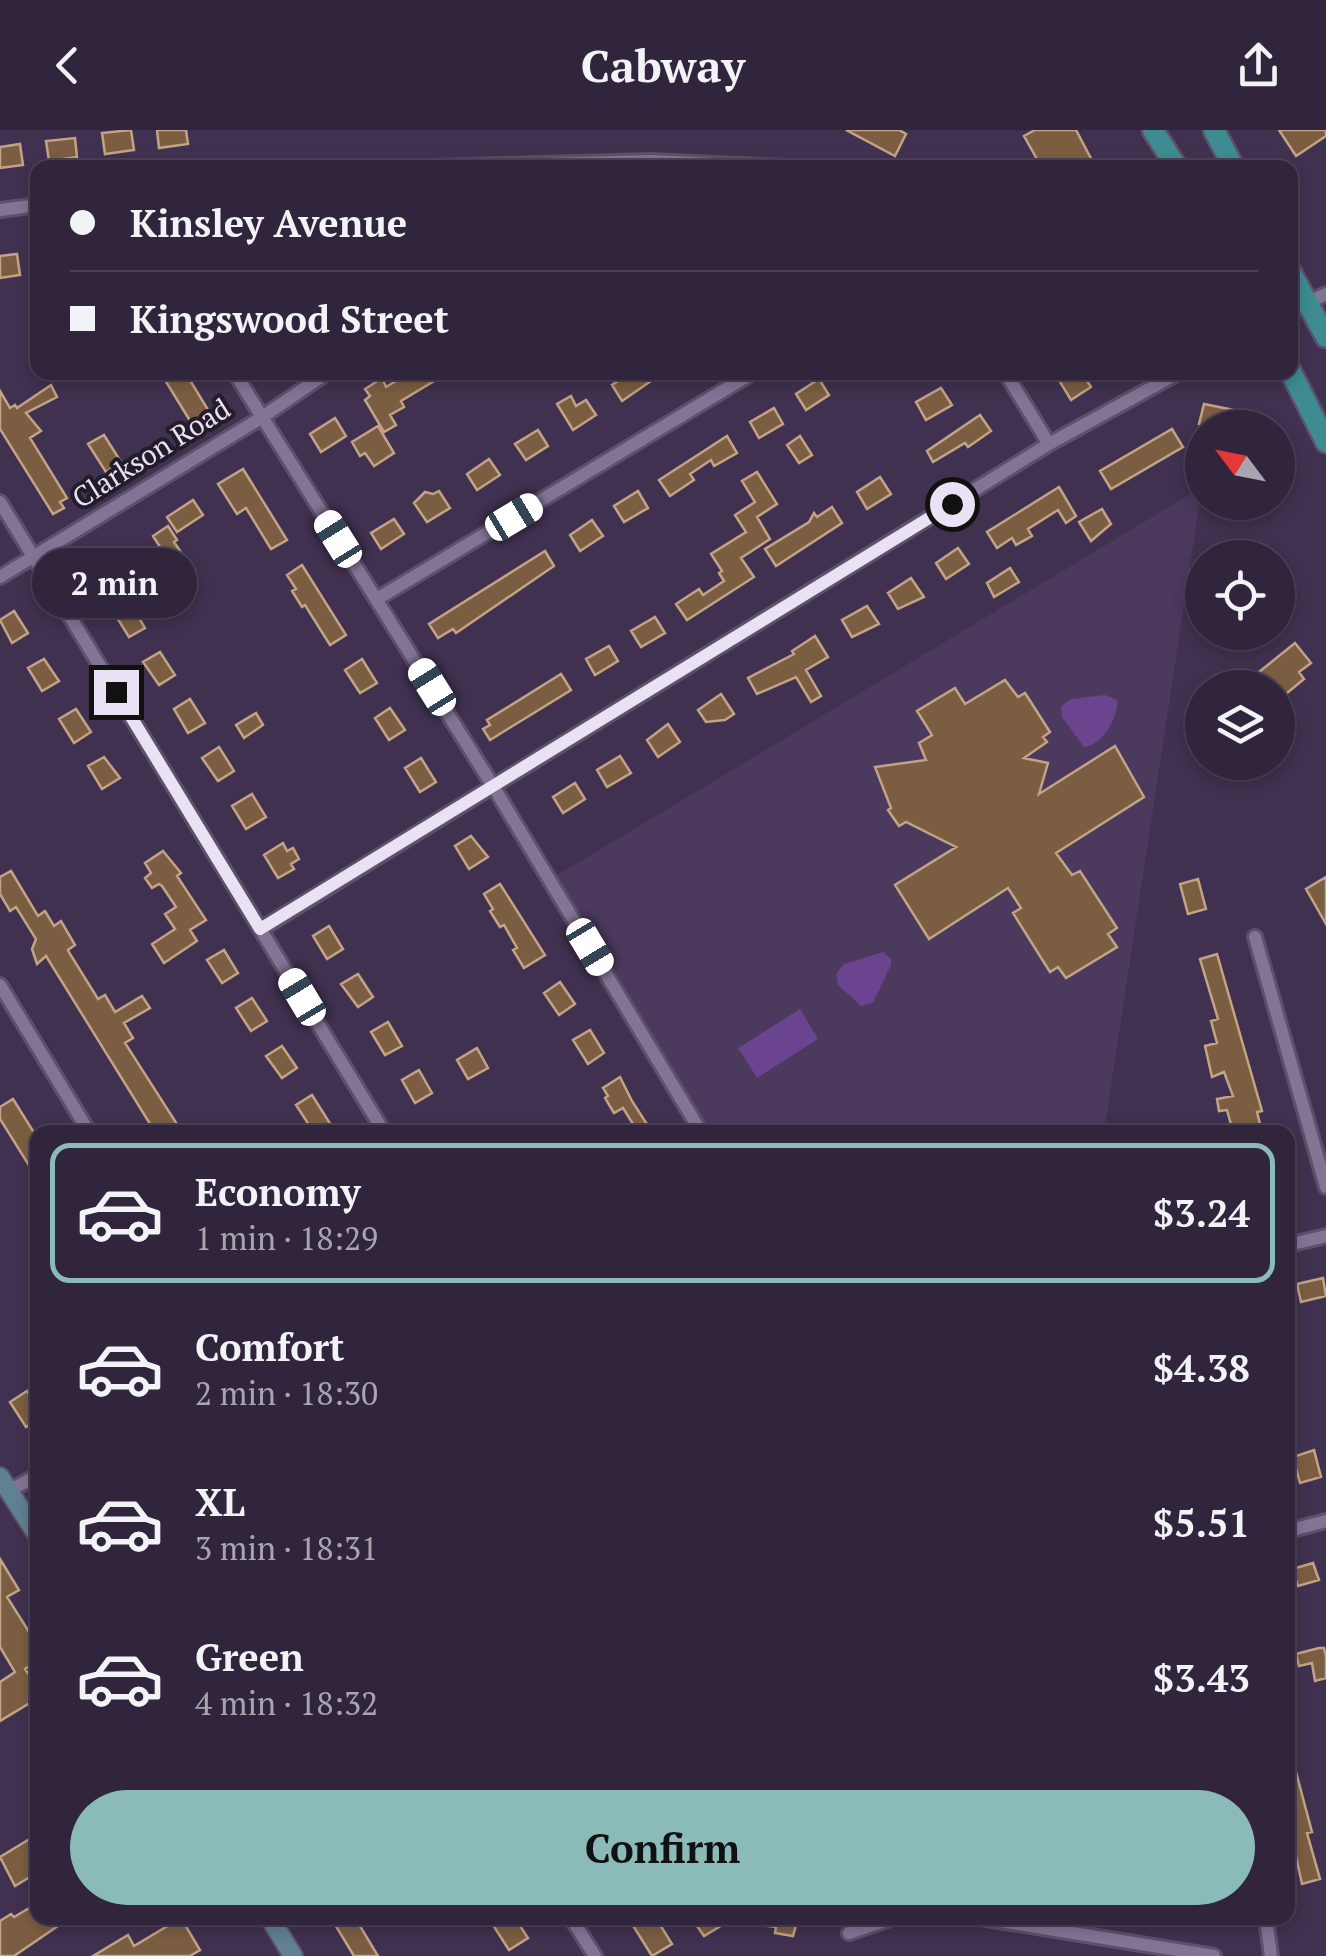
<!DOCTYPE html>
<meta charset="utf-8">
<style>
body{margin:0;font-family:"PT Serif",serif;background:#3c3147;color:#f1f3f6;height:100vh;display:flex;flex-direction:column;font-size:38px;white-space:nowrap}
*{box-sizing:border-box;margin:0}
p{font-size:32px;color:#a8a5af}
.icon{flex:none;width:55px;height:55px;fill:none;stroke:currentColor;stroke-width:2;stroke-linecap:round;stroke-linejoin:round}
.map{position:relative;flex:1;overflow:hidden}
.side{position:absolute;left:30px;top:995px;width:1265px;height:800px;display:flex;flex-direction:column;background:#30253c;border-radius:20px;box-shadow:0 5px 15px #0003,0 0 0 2px #4b4256}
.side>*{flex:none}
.top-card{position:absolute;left:30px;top:30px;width:1268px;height:220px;border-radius:20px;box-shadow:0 5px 15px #0003,0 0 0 2px #4b4256;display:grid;align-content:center;height:220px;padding:0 40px;background:#30253c}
.needle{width:65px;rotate:302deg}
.tools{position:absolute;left:1185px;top:280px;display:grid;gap:20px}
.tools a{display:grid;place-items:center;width:110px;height:110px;border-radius:50%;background:#30253c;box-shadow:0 5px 15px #0003,0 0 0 2px #4b4256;font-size:50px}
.end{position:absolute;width:45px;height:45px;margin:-22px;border:12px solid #e9e1f4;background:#111;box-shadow:0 0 0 5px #111}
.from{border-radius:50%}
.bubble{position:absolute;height:70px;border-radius:35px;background:#30253c;box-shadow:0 5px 15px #0003,0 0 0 2px #4b4256;font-size:32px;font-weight:600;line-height:70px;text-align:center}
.car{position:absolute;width:30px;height:60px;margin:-30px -15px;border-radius:12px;box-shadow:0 0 8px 2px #0007;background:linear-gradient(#fff 24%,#345 0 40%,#fff 0 76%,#345 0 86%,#fff 0)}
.top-card b{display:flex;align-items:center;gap:35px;height:95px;font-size:38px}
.top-card b+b{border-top:2px solid #4b4256}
.top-card i{width:25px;height:25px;background:#f1f3f6}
ul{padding:18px 0 0;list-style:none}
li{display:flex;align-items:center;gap:30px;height:140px;margin:0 20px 15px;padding:0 20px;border:5px solid transparent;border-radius:20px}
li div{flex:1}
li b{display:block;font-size:38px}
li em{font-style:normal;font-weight:600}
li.active{border-color:#8bbbb9}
li>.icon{width:90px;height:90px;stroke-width:1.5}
.cta{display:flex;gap:20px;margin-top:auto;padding:20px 40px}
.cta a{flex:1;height:115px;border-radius:60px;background:#8bbbb9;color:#111;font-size:40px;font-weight:600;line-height:115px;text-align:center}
header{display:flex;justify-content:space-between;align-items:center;height:130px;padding:0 40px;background:#30253c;font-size:45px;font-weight:600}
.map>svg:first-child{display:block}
.built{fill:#4b395e}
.green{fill:#6a448f}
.building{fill:#7b5e42;stroke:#c2a385;stroke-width:2.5}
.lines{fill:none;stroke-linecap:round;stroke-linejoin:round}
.street-casing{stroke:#5d506a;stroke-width:18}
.secondary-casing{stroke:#5d506a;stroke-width:22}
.primary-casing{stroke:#5d506a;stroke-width:25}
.street{stroke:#837496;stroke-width:12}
.secondary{stroke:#608094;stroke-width:18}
.primary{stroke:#3e8b92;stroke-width:20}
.route{stroke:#e9e1f4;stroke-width:12}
.labels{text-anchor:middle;stroke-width:8;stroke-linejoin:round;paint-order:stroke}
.street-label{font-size:28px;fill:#e9e1f4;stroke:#231d2b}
</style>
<header><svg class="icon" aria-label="back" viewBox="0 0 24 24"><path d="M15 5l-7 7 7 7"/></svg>Cabway<svg class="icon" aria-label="share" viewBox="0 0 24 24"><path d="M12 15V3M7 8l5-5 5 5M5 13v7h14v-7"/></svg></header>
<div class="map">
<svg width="1326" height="1826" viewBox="0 0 1326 1826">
<rect width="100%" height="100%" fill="#403150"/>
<!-- built -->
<path class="built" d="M1202 357 1104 1002H711L556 746Z"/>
<!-- green -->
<path class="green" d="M1105 565 1117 570C1119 587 1102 616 1084 617L1062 587 1061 576 1071 569Z
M883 822 891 829V835L873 873 861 876 838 855 836 844 844 834Z
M800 879 818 909 757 948 738 918Z"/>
<!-- building -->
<path class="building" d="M131 0 134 20 105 24 102 3Z
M157 0H186L188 14 159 18Z
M846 0H899L906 4 895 26Z
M1035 0H1076L1096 38H1042L1024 6Z
M1279 0H1326V6L1296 26Z
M75 8 77 27 49 31 46 11Z
M20 14 23 35 0 38V17Z
M17 124 20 145 0 148V126Z
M160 242H185L210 283 192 294Z
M411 242H449L401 271 404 277 390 285 396 295 384 302 365 270 370 266 365 259 382 248 386 257Z
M632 242H664L622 271 612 255Z
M1054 242H1081L1091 257 1071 270Z
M819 249 829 265 806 280 796 264Z
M51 255 57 267 26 283 41 301 30 308 67 368 60 372 64 378 53 384 0 299V261L10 278 15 275 17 278Z
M941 258 952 275 926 290 916 272Z
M571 266 576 276 586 270 596 285 573 300 557 274Z
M1204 274 1254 284 1251 298H1217L1199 294Z
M774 278 783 294 759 308 750 292Z
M980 285 991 301 968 317 965 313 933 332 927 321Z
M335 288 346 306 321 322 310 304Z
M378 296 394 323 374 336 365 323 360 326 352 312Z
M1172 299 1183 317 1111 359 1100 341Z
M538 300 548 316 526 330 515 314Z
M104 305 121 332 106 342 88 314Z
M727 306 737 323 714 336 711 330 690 344 694 350 670 366 659 350Z
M800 306 812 325 799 333 787 315Z
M489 329 500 345 477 360 467 344Z
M243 339 287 410 271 419 246 378 237 384 218 354Z
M757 342 777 374 757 387 770 409 741 428 754 447 687 490 676 474 699 459 703 465 724 451 719 443 722 441 711 424 746 402 735 385 755 372 742 351Z
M880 347 891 364 867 379 857 362Z
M1059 357 1076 386 1066 393 1058 380 1028 399 1032 406 1016 415 1012 408 997 418 987 402Z
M439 361 450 378 427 392 414 373 425 362 433 364Z
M638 361 648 378 624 392 614 376Z
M193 370 203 385 177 402 167 387Z
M832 377 842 393 776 436 765 419 809 392 814 383 817 387Z
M1102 379 1111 394 1091 411 1079 392Z
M394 389 404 404 381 419 371 403Z
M592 390 603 406 580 421 570 405Z
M168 396 177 410 174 412 195 443 178 454 169 440 173 437 153 406Z
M958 418 969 434 946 449 936 433Z
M545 421 554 436 456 503 453 499 438 508 429 494Z
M100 422 145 498 129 507 83 433Z
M302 435 346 505 330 515 305 475 302 477 292 461 296 459 287 445Z
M1010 438 1019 452 994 467 987 453Z
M911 448 924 467 898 479 888 463Z
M867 476 879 494 852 507 842 490Z
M14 481 28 503 12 513 0 490Z
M655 487 665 503 641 517 631 501Z
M815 506 828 527 806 540 821 566 811 572 796 547 757 564 748 548 794 524 792 521Z
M1295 513 1311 533 1299 542 1304 549 1281 568 1278 558H1272L1259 542Z
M609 516 618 531 595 545 586 529Z
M160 522 175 545 159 555 143 532Z
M44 529 59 551 42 561 28 538Z
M362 529 377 553 360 563 345 540Z
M561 544 571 560 490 610 483 599 490 595 487 590Z
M1005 550 1018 567 1025 563 1050 602 1043 607 1047 612 1024 628 1048 633 1039 664 1115 616 1144 667 1056 723 1072 745 1080 741 1117 798 1108 804 1117 817 1066 848 1058 837 1050 842 1013 783 1021 778 1008 758 929 809 895 755 956 717 906 692 899 696 888 680 891 678 875 637 926 630 919 613 932 605 917 581 955 558 965 574Z
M721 564 734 584 725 590 706 592 698 580Z
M190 569 205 593 188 603 174 579Z
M390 578 405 600 389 610 375 588Z
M76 579 91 602 74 613 59 589Z
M256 583 263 595 244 608 236 595Z
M668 594 680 612 658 627 647 610Z
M219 617 234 641 218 651 202 628Z
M620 626 631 643 607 657 597 640Z
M104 627 120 648 102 659 88 636Z
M421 628 436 652 420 662 405 638Z
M575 653 585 669 563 683 553 667Z
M252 664 266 687 246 699 232 676Z
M471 706 488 727 469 739 455 716Z
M283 713 287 721 293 718 299 729 291 734 294 739 278 748 264 725Z
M163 721 181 743 177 746 206 790 190 800 197 811 164 833 152 814 175 799 165 784 176 777 162 756 159 754 152 758 145 748 151 743 145 733Z
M11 741 38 786 45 781 54 796 61 791 75 815 68 820 70 824 98 869 105 865 115 882 142 866 150 878 124 893 133 908 125 913 182 1002H155L46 826 37 834 32 819 36 809 16 777 10 781 0 764V747Z
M1326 747V794L1306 759Z
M1198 749 1206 779 1188 784 1180 754Z
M500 754 545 825 524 838 513 820 517 818 504 795 500 797 490 781 493 779 484 764Z
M329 796 343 819 327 829 313 806Z
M224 820 238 843 222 853 207 830Z
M1217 824 1262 981 1257 982 1262 1002H1233L1227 980 1219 981 1217 969 1233 966 1224 942 1212 947 1205 916 1217 913 1211 891 1218 889 1200 829Z
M358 844 373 867 358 877 341 854Z
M560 852 575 874 559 885 544 863Z
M252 868 267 891 251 901 236 878Z
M388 892 402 916 385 925 371 902Z
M590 900 604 923 588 934 573 910Z
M282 916 297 938 282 948 266 926Z
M477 918 488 938 468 949 457 930Z
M419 940 432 963 415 973 402 950Z
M620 947 632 971 652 1002H638L623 978 614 983 605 968 608 966 603 958Z
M312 965 331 995 321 1001 317 994 311 998 296 975Z
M13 969 38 1009V1050L0 989V977Z
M1323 1148 1326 1166 1301 1172 1297 1154Z
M27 1261 38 1277V1290L26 1297 10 1272Z
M1314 1320 1321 1347 1300 1353 1293 1327Z
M0 1429 19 1460 7 1467 38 1516V1531L25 1539 38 1558V1568L0 1591V1552L15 1542 0 1517Z
M1313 1433 1319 1450 1298 1456 1292 1439Z
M1319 1518H1324L1326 1526V1548L1315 1551 1312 1533 1299 1536 1296 1524Z
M1292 1627 1312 1702 1307 1703 1320 1749 1302 1754 1288 1690V1628Z
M38 1704V1742L15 1756 0 1727Z
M38 1773V1788H53L58 1796 14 1826H0V1791L11 1784 14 1787Z
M181 1788 200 1820 190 1826H93L128 1805 134 1816Z
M331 1788H364L357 1791 378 1826H354Z
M498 1788H515L528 1808 509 1820 491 1792Z
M643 1788H656L672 1814 652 1826 632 1794Z
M703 1788H734L704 1806 695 1793Z
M762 1788H798L793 1806 775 1803 776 1797 761 1795Z"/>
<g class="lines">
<!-- street casing -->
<g class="street-casing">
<path id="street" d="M399 38 651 31 804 38
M0 80 38 75
M1290 181 1326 164
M234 242 493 656 701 1002
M1005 242 1049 314
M0 372 384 1002
M0 447 261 288 328 242
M377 469 754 242
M261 799 1049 314 1180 242
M1255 807 1326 1057
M0 855 89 1002
M1288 1115 1326 1106
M9 1361 38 1345
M1288 1401 1326 1391
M571 1788 595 1826
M981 1788 1214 1826
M1266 1788 1271 1826
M849 1803 893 1788"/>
</g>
<!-- secondary casing -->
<g class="secondary-casing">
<path id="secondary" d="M0 1347 38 1406
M270 1788 293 1826"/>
</g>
<!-- primary casing -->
<g class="primary-casing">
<path id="primary" d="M1153 0 1177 38
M1214 0 1234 38
M1290 141 1326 207
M1290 240 1326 312"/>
</g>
<!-- street -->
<use href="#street" class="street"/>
<!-- secondary -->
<use href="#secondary" class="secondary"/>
<!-- primary -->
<use href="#primary" class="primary"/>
</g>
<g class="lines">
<!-- route -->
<path class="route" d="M116 562 260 799 952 374"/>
</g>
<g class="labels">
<!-- street labels -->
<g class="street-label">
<text transform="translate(151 323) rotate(-32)" y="10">Clarkson Road</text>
</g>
</g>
</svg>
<div class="tools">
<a><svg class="needle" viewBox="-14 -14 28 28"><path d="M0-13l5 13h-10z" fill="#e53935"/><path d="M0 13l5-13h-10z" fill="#a8a5af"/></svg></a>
<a><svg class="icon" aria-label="locate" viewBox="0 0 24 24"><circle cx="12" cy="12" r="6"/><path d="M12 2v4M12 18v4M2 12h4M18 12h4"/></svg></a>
<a><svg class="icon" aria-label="layers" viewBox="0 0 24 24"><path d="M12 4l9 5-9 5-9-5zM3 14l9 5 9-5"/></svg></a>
</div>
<i class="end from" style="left:952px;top:374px"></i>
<i class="end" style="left:116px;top:562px"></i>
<div class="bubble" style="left:32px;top:418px;width:165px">2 min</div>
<i class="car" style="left:514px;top:387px;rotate:59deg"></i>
<i class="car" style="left:338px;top:409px;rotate:328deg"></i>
<i class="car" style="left:432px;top:557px;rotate:328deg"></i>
<i class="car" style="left:590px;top:817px;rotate:149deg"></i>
<i class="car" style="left:302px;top:867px;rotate:329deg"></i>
<div class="top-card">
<b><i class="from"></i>Kinsley Avenue</b>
<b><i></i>Kingswood Street</b>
</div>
<section class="side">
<ul>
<li class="active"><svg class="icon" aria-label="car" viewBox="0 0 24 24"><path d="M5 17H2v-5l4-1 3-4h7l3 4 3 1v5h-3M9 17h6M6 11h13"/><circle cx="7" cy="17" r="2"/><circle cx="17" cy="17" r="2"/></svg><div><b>Economy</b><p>1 min · 18:29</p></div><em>$3.24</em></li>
<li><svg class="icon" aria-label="car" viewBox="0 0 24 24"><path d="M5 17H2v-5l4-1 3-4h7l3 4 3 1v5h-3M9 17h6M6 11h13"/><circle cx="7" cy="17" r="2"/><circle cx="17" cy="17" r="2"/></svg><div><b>Comfort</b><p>2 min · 18:30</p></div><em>$4.38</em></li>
<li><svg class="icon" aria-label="car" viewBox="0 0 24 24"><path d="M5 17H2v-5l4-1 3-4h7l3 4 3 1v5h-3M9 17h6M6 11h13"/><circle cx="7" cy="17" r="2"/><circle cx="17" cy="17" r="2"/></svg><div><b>XL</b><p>3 min · 18:31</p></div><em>$5.51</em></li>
<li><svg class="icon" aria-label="car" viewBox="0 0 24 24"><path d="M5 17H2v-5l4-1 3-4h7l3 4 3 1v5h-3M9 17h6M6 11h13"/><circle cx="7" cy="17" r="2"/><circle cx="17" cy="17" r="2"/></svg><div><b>Green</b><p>4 min · 18:32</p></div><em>$3.43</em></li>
</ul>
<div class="cta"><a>Confirm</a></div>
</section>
</div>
